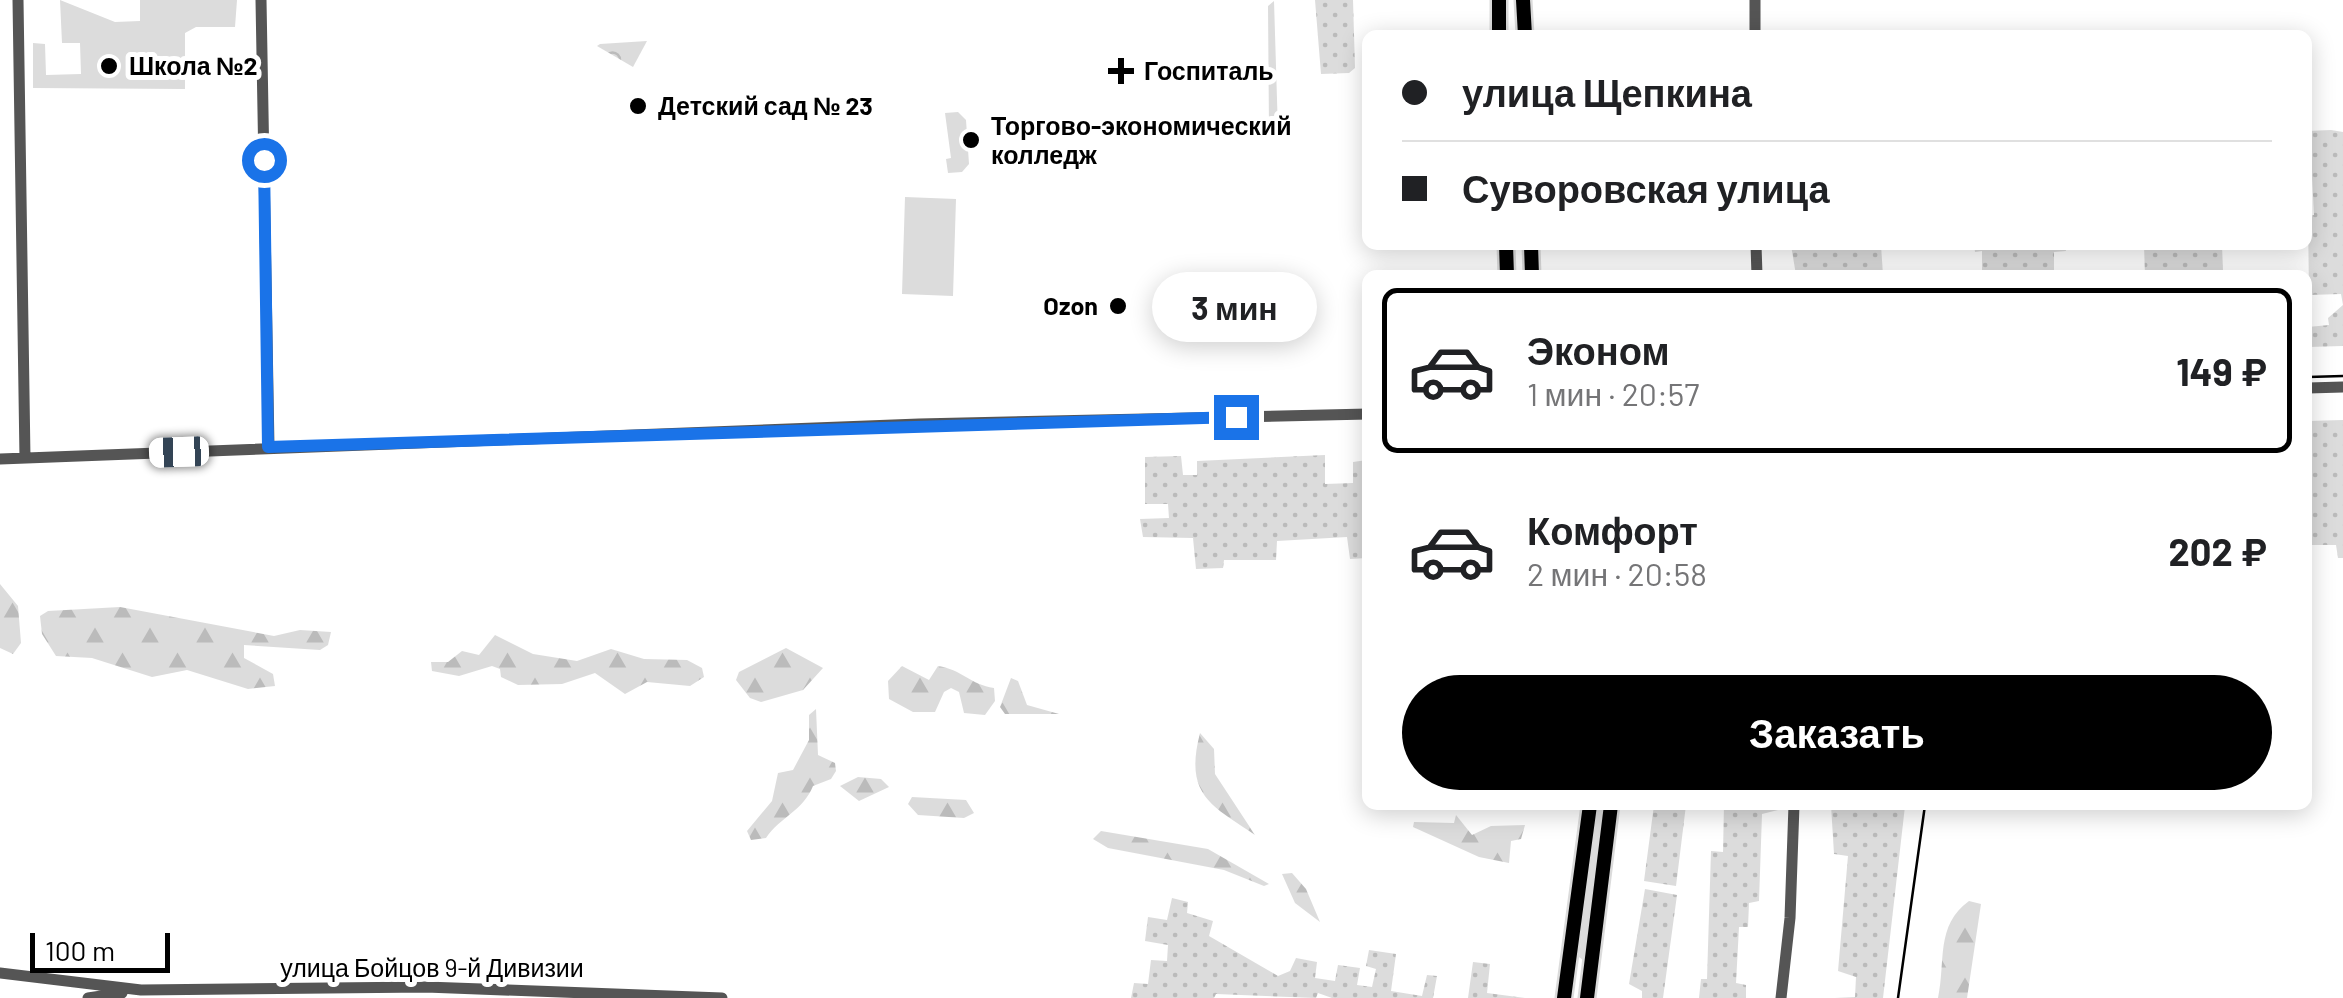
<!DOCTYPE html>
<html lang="ru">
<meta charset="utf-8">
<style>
body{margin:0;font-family:Barlow,sans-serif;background:#f2f2f2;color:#202124;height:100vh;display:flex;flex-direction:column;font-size:38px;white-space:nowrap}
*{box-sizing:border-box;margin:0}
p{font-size:32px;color:#757577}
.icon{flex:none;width:55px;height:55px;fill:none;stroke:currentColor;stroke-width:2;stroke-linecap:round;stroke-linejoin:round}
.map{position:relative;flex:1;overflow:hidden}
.side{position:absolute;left:1362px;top:270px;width:950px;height:540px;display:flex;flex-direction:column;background:#fff;border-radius:15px;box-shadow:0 5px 25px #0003}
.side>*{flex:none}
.hud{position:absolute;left:1362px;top:30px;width:950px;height:220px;border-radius:15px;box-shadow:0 5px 25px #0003;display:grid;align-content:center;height:220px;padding:0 40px;background:#fff}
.scale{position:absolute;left:30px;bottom:25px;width:140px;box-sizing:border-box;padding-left:10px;border:5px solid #000;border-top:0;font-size:28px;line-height:35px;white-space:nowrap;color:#000;-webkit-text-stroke:8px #fff;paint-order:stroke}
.end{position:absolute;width:45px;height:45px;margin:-22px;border:12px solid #1a73e8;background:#fff;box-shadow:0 0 0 5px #fff}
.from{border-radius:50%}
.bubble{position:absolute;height:70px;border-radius:35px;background:#fff;box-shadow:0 5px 25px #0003;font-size:32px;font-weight:700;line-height:70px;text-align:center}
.car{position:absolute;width:30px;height:60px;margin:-30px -15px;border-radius:12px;box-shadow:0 0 8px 2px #0007;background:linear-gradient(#fff 24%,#345 0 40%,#fff 0 76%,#345 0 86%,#fff 0)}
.hud b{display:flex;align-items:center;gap:35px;height:95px;font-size:38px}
.hud b+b{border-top:2px solid #e0e0e0}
.hud i{width:25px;height:25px;background:#202124}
ul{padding:18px 0 0;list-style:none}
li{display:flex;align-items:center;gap:30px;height:165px;margin:0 20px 15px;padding:0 20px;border:5px solid transparent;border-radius:15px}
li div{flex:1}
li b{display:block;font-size:38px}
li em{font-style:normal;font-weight:700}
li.on{border-color:#000}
li>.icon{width:90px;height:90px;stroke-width:1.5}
.primary-button{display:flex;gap:20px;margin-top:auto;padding:20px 40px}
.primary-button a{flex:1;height:115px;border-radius:60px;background:#000;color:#fff;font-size:40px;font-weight:700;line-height:115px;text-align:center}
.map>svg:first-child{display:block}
.grass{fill:#dcdcdc}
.forest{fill:url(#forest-firs)}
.park{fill:url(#park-crowns)}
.garden{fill:url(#garden-dots)}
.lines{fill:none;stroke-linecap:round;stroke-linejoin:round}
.primary-casing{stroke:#dbdbdb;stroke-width:19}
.tertiary{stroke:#555;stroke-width:11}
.primary{stroke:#000;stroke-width:14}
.tram{stroke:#000;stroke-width:2.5}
.route{stroke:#1a73e8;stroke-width:12}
.poi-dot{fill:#000;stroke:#fff;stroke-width:4}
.labels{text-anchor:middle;stroke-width:10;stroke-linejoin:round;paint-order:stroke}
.poi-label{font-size:25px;font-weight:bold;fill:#000;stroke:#fff;text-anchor:start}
.street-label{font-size:25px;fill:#000;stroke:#fff}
</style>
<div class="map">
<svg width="2343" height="998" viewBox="0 0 2343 998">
<defs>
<pattern id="forest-firs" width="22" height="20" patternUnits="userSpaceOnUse" patternTransform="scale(2.5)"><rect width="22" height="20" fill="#dcdcdc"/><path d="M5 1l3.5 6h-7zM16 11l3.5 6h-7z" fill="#bbb"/></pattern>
<pattern id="park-crowns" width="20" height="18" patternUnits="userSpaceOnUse" patternTransform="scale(2.5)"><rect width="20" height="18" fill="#dcdcdc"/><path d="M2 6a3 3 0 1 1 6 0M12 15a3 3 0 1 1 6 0" fill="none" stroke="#bbb"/></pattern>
<pattern id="garden-dots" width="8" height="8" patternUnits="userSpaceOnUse" patternTransform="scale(2.5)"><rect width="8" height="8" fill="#dcdcdc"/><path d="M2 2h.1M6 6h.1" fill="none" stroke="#bbb" stroke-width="1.8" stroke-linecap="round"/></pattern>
</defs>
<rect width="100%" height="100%" fill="#fff"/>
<!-- grass -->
<path class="grass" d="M60 0 115 22 140 21V0H237L235 27H196L185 33V89L33 88V43L45 44 46 75 81 74 80 43H62Z
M1274 1 1278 132H1269L1268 6Z
M958 112 966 120 969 164 962 172 948 173 946 159 951 158 945 113Z
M905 197 956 199 953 296 902 294Z
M1597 805H1604L1583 960 1579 957Z"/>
<!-- forest -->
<path class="forest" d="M0 584 18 606 21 643 13 654 0 648Z
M120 607 274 636 300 630 331 632 328 645 320 650 244 645V658L273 674 275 686 248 689 187 670 152 677 92 658 56 656 42 634 40 616 48 611Z
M495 635 533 654 577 661 611 649 644 659 687 660 702 668 704 677 690 686 647 682 625 694 595 673 562 684 518 685 501 677 500 669 492 666 459 676 432 671 431 662H448L462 651 479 655Z
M786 648 823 668 803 690 761 702 750 698 736 680 739 672Z
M902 666 929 680 938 666C961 669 971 685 994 688L995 701 985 715 964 713 959 692 951 688 944 692 935 712H913L889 699 888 681Z
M1011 678 1018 681 1027 705 1059 714H1005L1000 707Z
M816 709 818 755 835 763 836 771 831 779 813 786C803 811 780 817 766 838L751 840 747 831 772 801 778 773 793 770 809 740V715Z
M1200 733 1214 749 1215 774 1255 835C1211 805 1184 795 1200 733Z
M858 777 881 779 889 787 859 801 840 786Z
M912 797 966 800 974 813 964 818 918 815 908 804Z
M1456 815 1472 835 1491 826 1525 825 1521 839 1511 841 1509 863 1479 857 1413 827 1414 822 1454 823Z
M1101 831 1208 849 1269 884 1264 886 1224 870 1108 848 1093 839Z
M1292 873 1306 889 1320 922 1295 903 1282 874Z
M1969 901 1981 904 1967 998H1938C1946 961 1935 926 1969 901Z"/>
<!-- park -->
<path class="park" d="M647 41 633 67 597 46 600 44Z"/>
<!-- garden -->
<path class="garden" d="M1315 0H1353L1355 68 1349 73 1321 74Z
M2331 130 2343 132V346L2308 347V327L2329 325 2328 318 2343 305 2341 294 2309 295 2308 216 2314 215 2312 176H2308V131Z
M1791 245H1881L1883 275H1796Z
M1974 245H2065L2066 251 2054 252V275H1982V251L1975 252Z
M2144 245H2222L2223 271 2145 275Z
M2343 420V558H2338L2336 545H2312L2308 421Z
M1325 455V484L1353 483V462L1367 460V558L1350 559 1347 537 1277 541 1276 560H1224L1223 568 1196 569 1193 538 1143 537 1140 519 1169 518 1168 504H1145V457L1181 456 1183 475H1197V461Z
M1654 805H1686L1676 886 1644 881Z
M1724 805H1777L1778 810 1762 814 1759 901 1749 903 1748 927H1739L1736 983 1746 985V998H1699L1701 979H1707L1711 851 1723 852Z
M1831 805 1905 806 1883 998H1835L1855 997 1856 977 1838 971 1848 856 1834 854Z
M1645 889 1677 895 1663 998H1642V991L1629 984Z
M1172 898 1188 902 1187 913 1213 921 1209 936 1278 976 1290 971 1296 958 1317 962 1315 978 1335 981 1338 965 1360 968 1357 985 1372 987 1376 969 1366 966 1369 950 1396 954 1391 991 1422 996 1427 975 1437 976 1433 998H1332L1318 993 1316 998 1216 994 1214 998H1131L1134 983 1148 984 1151 960 1167 961 1168 945 1145 941 1148 917 1167 920Z
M1473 962 1490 964 1487 993 1525 998H1468Z"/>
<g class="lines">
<!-- primary casing -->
<g class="primary-casing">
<path id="primary" d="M1499 0V35
M1523 0 1525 35
M1506 245 1507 275
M1531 245 1532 275
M1564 998 1590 805
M1587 998 1611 805"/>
</g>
<!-- tertiary -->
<path class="tertiary" d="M18 0 25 458
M261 0 269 447
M1755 35V0
M1756 245 1757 275
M2308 388 2343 387
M0 459 919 424 1368 414
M0 973 141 990 426 987 722 998
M88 998 122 993
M1781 998 1790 918 1794 805"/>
<!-- primary -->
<use href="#primary" class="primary"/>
<!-- tram -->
<path class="tram" d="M2308 377 2343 376
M1898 998 1925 805"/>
</g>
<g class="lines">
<!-- route -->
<path class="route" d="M264 160 268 447 1236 417"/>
</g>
<!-- markers -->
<g class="poi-dot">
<circle cx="109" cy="66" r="10"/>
<path d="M1116 56h10v10h10v10h-10v10h-10v-10h-10v-10h10z"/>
<circle cx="638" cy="106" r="10"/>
<circle cx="971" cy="140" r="10"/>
<circle cx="1118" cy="306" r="10"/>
</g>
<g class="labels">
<!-- poi labels -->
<g class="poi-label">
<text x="129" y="75">Школа №2</text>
<text x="1144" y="80">Госпиталь</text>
<text x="658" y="115">Детский сад № 23</text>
<text x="991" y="135">Торгово-экономический<tspan x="991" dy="29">колледж</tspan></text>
<text x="1098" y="315" text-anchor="end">Ozon</text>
</g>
<!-- street labels -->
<g class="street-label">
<text x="432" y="977">улица Бойцов 9-й Дивизии</text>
</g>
</g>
</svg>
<div class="scale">100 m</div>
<i class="end from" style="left:264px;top:160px"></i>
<i class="end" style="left:1236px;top:417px"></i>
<div class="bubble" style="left:1152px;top:272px;width:165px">3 мин</div>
<i class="car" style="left:179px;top:452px;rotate:268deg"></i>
<div class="hud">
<b><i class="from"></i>улица Щепкина</b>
<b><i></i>Суворовская улица</b>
</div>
<section class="side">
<ul>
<li class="on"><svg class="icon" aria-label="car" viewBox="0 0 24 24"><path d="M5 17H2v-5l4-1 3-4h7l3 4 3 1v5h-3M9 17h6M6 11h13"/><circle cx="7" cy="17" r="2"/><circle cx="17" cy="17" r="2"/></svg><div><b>Эконом</b><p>1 мин · 20:57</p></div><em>149 ₽</em></li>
<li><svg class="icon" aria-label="car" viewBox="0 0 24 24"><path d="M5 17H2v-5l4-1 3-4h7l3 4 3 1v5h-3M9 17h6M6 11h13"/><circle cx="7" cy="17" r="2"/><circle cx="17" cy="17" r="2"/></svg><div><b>Комфорт</b><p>2 мин · 20:58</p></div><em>202 ₽</em></li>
</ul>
<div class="primary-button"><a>Заказать</a></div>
</section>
</div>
